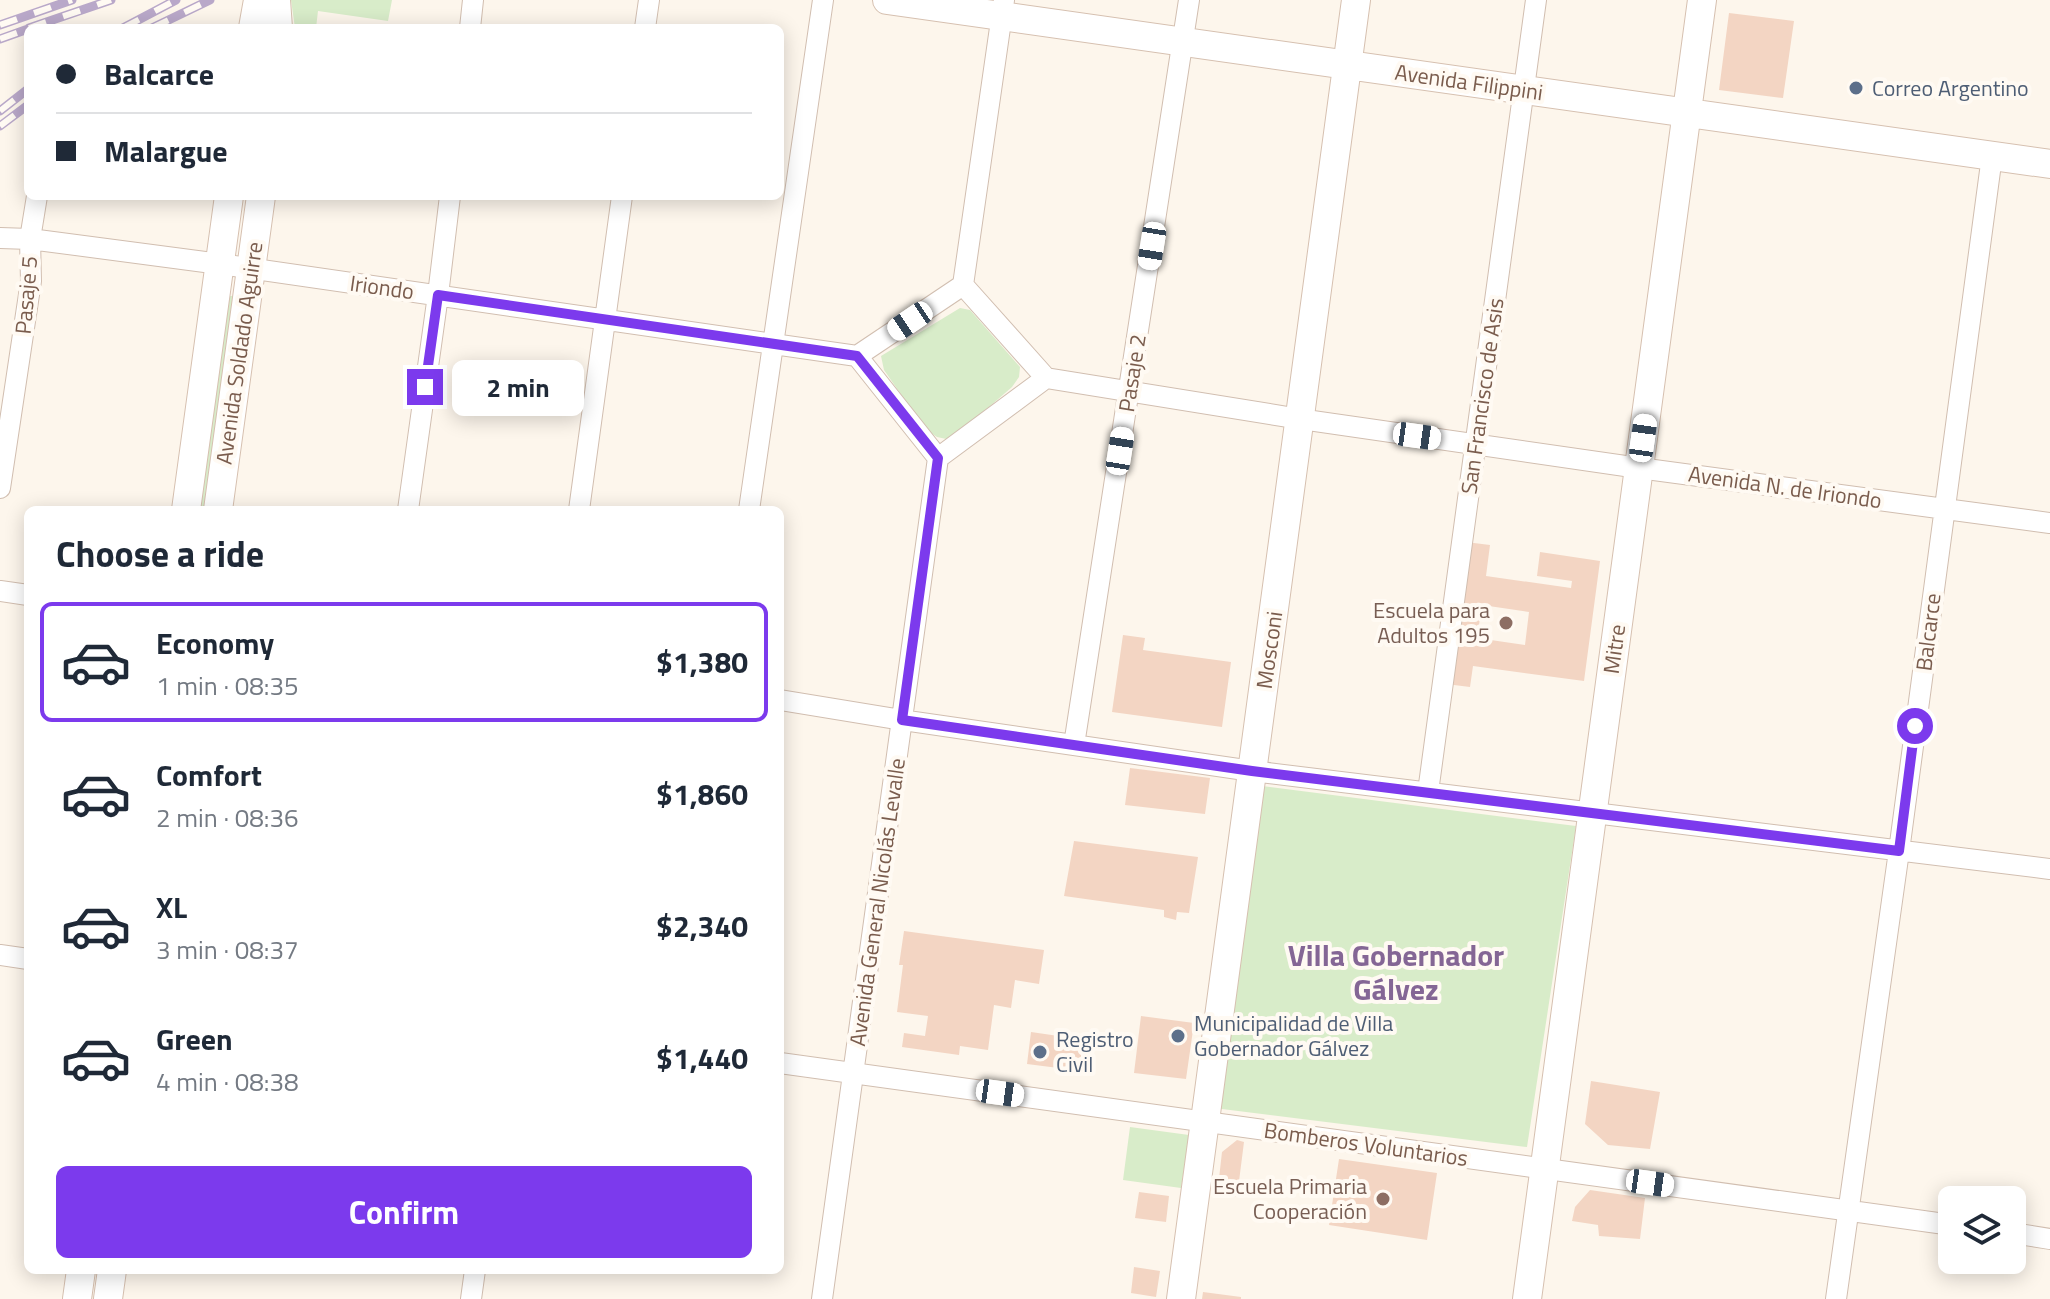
<!DOCTYPE html>
<meta charset="utf-8">
<style>
body{margin:0;font-family:"Titillium Web",sans-serif;background:#f6f6f7;color:#1f2937;height:100vh;display:flex;flex-direction:column;font-size:30px;white-space:nowrap}
*{box-sizing:border-box;margin:0}
p{font-size:26px;color:#747a83}
.icon{flex:none;width:44px;height:44px;fill:none;stroke:currentColor;stroke-width:2;stroke-linecap:round;stroke-linejoin:round}
.map{position:relative;flex:1;overflow:hidden}
.side{position:absolute;left:24px;top:506px;width:760px;height:768px;display:flex;flex-direction:column;background:#fff;border-radius:12px;box-shadow:0 4px 20px #0003}
.side>*{flex:none}
.hud{position:absolute;left:24px;top:24px;width:760px;height:176px;border-radius:12px;box-shadow:0 4px 20px #0003;display:grid;align-content:center;height:176px;padding:0 32px;background:#fff}
.buttons{position:absolute;left:1938px;top:1186px;display:grid;gap:16px}
.buttons a{display:grid;place-items:center;width:88px;height:88px;border-radius:12px;background:#fff;box-shadow:0 4px 20px #0003;font-size:40px}
.end{position:absolute;width:36px;height:36px;margin:-18px;border:10px solid #7c3aed;background:#fff;box-shadow:0 0 0 4px #fff}
.from{border-radius:50%}
.bubble{position:absolute;height:56px;border-radius:12px;background:#fff;box-shadow:0 4px 20px #0003;font-size:26px;font-weight:700;line-height:56px;text-align:center}
.car{position:absolute;width:24px;height:48px;margin:-24px -12px;border-radius:10px;box-shadow:0 0 6px 2px #0007;background:linear-gradient(#fff 24%,#345 0 40%,#fff 0 76%,#345 0 86%,#fff 0)}
.hud b{display:flex;align-items:center;gap:28px;height:76px;font-size:30px}
.hud b+b{border-top:2px solid #e0e1e3}
.hud i{width:20px;height:20px;background:#1f2937}
ul{padding:0;list-style:none}
li{display:flex;align-items:center;gap:24px;height:120px;margin:0 16px 12px;padding:0 16px;border:4px solid transparent;border-radius:12px}
li div{flex:1}
li b{display:block;font-size:30px}
li em{font-style:normal;font-weight:700}
li.current{border-color:#7c3aed}
li>.icon{width:72px;height:72px;stroke-width:1.5}
h2{padding:0 32px;font-size:36px;line-height:96px}
.cta{display:flex;gap:16px;margin-top:auto;padding:16px 32px}
.cta a{flex:1;height:92px;border-radius:12px;background:#7c3aed;color:#fff;font-size:32px;font-weight:700;line-height:92px;text-align:center}
.map>svg:first-child{display:block}
.green{fill:#d8ecc9}
.building{fill:#f3d5c3;fill-rule:evenodd}
.lines{fill:none;stroke-linecap:round;stroke-linejoin:round}
.street-casing{stroke:#d1beb0;stroke-width:22}
.secondary-casing{stroke:#d6c0b0;stroke-width:30}
.street{stroke:#fff;stroke-width:20}
.secondary{stroke:#fff;stroke-width:28}
.rail-casing{stroke:#b9a8c9;stroke-width:9}
.rail{stroke:#fffaf3;stroke-width:6;stroke-dasharray:18;stroke-linecap:butt}
.route{stroke:#7c3aed;stroke-width:10}
.service-dot{fill:#5c6f8a;stroke:#fffaf3;stroke-width:3}
.education-dot{fill:#8d6e63;stroke:#fffaf3;stroke-width:3}
.labels{text-anchor:middle;stroke-width:8;stroke-linejoin:round;paint-order:stroke}
.street-label{font-size:22px;fill:#7a5c4d;stroke:#fffaf3}
.service-label{font-size:22px;fill:#4e5e75;stroke:#fffaf3;text-anchor:start}
.education-label{font-size:22px;fill:#785e54;stroke:#fffaf3;text-anchor:end}
.district-label{font-size:30px;font-weight:bold;fill:#846695;stroke:#fffaf3}
</style>
<div class="map">
<svg width="2050" height="1299" viewBox="0 0 2050 1299">
<rect width="100%" height="100%" fill="#fdf6ec"/>
<!-- green -->
<path class="green" d="M291 0H392L388 21 318 11 316 28H295Z
M227 296H233L208 510H194Z
M960 308 970 310 1020 367 1019 377 1012 387 951 440 937 437 925 429 884 370 881 356Z
M1254 785 1576 826 1527 1147 1214 1108Z
M1130 1127 1189 1135 1181 1188 1123 1180Z"/>
<!-- building -->
<path class="building" d="M1729 13 1794 21 1783 98 1719 90Z
M1466 542 1490 545 1486 576 1571 588 1572 581 1537 576 1540 552 1600 561 1584 681 1473 666 1470 687 1446 684ZM1482 605 1529 612 1525 645 1477 638Z
M1123 635 1145 638 1143 650 1231 662 1222 727 1112 712Z
M1130 768 1210 778 1205 814 1125 805Z
M1074 841 1198 857 1189 913 1177 912 1176 920 1164 917V910L1064 896Z
M904 931 1044 950 1039 984 1015 980 1011 1008 994 1005 988 1050 960 1046 959 1055 902 1047 904 1033 925 1036 928 1016 897 1012 903 965H899Z
M1141 1016 1194 1023 1186 1079 1134 1073Z
M1031 1032 1086 1040 1082 1071 1027 1064Z
M1591 1081 1660 1092 1650 1149 1608 1145 1585 1124Z
M1237 1140 1244 1142 1237 1197 1217 1196 1222 1152Z
M1339 1159 1437 1173 1427 1240 1329 1225Z
M1590 1190 1645 1198 1640 1239 1599 1236 1598 1225 1572 1221 1575 1207Z
M1139 1192 1169 1196 1166 1222 1135 1218Z
M1134 1267 1160 1271 1156 1297 1131 1293Z
M1203 1292 1241 1297V1299H1202Z"/>
<g class="lines">
<!-- street casing -->
<g class="street-casing">
<path id="street" d="M470 28 473 0
M645 28 649 0
M0 238 30 239 220 264 857 356
M963 285 1046 378 938 458 857 356Z
M963 285 1004 0
M1046 378 1300 419 1639 468 2050 523
M0 488 31 281 30 239 37 196
M408 510 438 295 450 196
M579 510 622 196
M749 510 823 0
M0 591 28 595
M780 700 902 720 1252 771 2050 869
M1074 745 1189 0
M1428 792 1536 0
M0 955 28 959
M780 1063 1952 1225
M2012 1233 2050 1239
M471 1299 475 1270
M822 1299 938 458
M1836 1299 1899 851 1992 156"/>
</g>
<!-- secondary casing -->
<g class="secondary-casing">
<path id="secondary" d="M276 0 278 28
M887 0 2050 164
M253 28 258 0
M186 510 229 196
M218 510 261 196
M77 1299 81 1270
M108 1299 112 1270
M1181 1299 1356 0
M1527 1299 1702 0"/>
</g>
<!-- street -->
<use href="#street" class="street"/>
<!-- secondary -->
<use href="#secondary" class="secondary"/>
<!-- rail casing -->
<g class="rail-casing">
<path id="rail" d="M0 25 72 0
M29 28 111 0
M123 28 176 0
M152 28 210 0
M0 39 28 29
M0 111 28 89
M0 126 28 105"/>
</g>
<!-- rail -->
<use href="#rail" class="rail"/>
</g>
<g class="lines">
<!-- route -->
<path class="route" d="M425 387 438 295 857 356 938 458 902 720 1252 771 1899 851 1915 726"/>
</g>
<!-- markers -->
<g class="service-dot">
<circle cx="1856" cy="88" r="8"/>
<circle cx="1178" cy="1036" r="8"/>
<circle cx="1040" cy="1052" r="8"/>
</g>
<g class="education-dot">
<circle cx="1506" cy="623" r="8"/>
<circle cx="1383" cy="1199" r="8"/>
</g>
<g class="labels">
<!-- street labels -->
<g class="street-label">
<text transform="translate(1469 82) rotate(8)" y="8">Avenida Filippini</text>
<text transform="translate(382 287) rotate(8)" y="8">Iriondo</text>
<text transform="translate(26 295) rotate(-85)" y="8">Pasaje 5</text>
<text transform="translate(239 353) rotate(-82)" y="8">Avenida Soldado Aguirre</text>
<text transform="translate(1132 373) rotate(-81)" y="8">Pasaje 2</text>
<text transform="translate(1482 396) rotate(-82)" y="8">San Francisco de Asis</text>
<text transform="translate(1785 487) rotate(8)" y="8">Avenida N. de Iriondo</text>
<text transform="translate(1928 632) rotate(-83)" y="8">Balcarce</text>
<text transform="translate(1614 649) rotate(-82)" y="8">Mitre</text>
<text transform="translate(1269 650) rotate(-82)" y="8">Mosconi</text>
<text transform="translate(877 902) rotate(-82)" y="8">Avenida General Nicolás Levalle</text>
<text transform="translate(1366 1144) rotate(8)" y="8">Bomberos Voluntarios</text>
</g>
<!-- service labels -->
<g class="service-label">
<text x="1872" y="96">Correo Argentino</text>
<text x="1194" y="1031">Municipalidad de Villa<tspan x="1194" dy="25">Gobernador Gálvez</tspan></text>
<text x="1056" y="1047">Registro<tspan x="1056" dy="25">Civil</tspan></text>
</g>
<!-- education labels -->
<g class="education-label">
<text x="1490" y="618">Escuela para<tspan x="1490" dy="25">Adultos 195</tspan></text>
<text x="1367" y="1194">Escuela Primaria<tspan x="1367" dy="25">Cooperación</tspan></text>
</g>
<!-- district labels -->
<g class="district-label">
<text x="1396" y="966">Villa Gobernador<tspan x="1396" dy="34">Gálvez</tspan></text>
</g>
</g>
</svg>
<div class="buttons">
<a><svg class="icon" aria-label="layers" viewBox="0 0 24 24"><path d="M12 4l9 5-9 5-9-5zM3 14l9 5 9-5"/></svg></a>
</div>
<i class="end from" style="left:1915px;top:726px"></i>
<i class="end" style="left:425px;top:387px"></i>
<div class="bubble" style="left:452px;top:360px;width:132px">2 min</div>
<i class="car" style="left:1152px;top:246px;rotate:189deg"></i>
<i class="car" style="left:910px;top:321px;rotate:236deg"></i>
<i class="car" style="left:1417px;top:436px;rotate:98deg"></i>
<i class="car" style="left:1643px;top:438px;rotate:8deg"></i>
<i class="car" style="left:1120px;top:451px;rotate:9deg"></i>
<i class="car" style="left:1000px;top:1093px;rotate:98deg"></i>
<i class="car" style="left:1650px;top:1183px;rotate:98deg"></i>
<div class="hud">
<b><i class="from"></i>Balcarce</b>
<b><i></i>Malargue</b>
</div>
<section class="side">
<h2>Choose a ride</h2>
<ul>
<li class="current"><svg class="icon" aria-label="car" viewBox="0 0 24 24"><path d="M5 17H2v-5l4-1 3-4h7l3 4 3 1v5h-3M9 17h6M6 11h13"/><circle cx="7" cy="17" r="2"/><circle cx="17" cy="17" r="2"/></svg><div><b>Economy</b><p>1 min · 08:35</p></div><em>$1,380</em></li>
<li><svg class="icon" aria-label="car" viewBox="0 0 24 24"><path d="M5 17H2v-5l4-1 3-4h7l3 4 3 1v5h-3M9 17h6M6 11h13"/><circle cx="7" cy="17" r="2"/><circle cx="17" cy="17" r="2"/></svg><div><b>Comfort</b><p>2 min · 08:36</p></div><em>$1,860</em></li>
<li><svg class="icon" aria-label="car" viewBox="0 0 24 24"><path d="M5 17H2v-5l4-1 3-4h7l3 4 3 1v5h-3M9 17h6M6 11h13"/><circle cx="7" cy="17" r="2"/><circle cx="17" cy="17" r="2"/></svg><div><b>XL</b><p>3 min · 08:37</p></div><em>$2,340</em></li>
<li><svg class="icon" aria-label="car" viewBox="0 0 24 24"><path d="M5 17H2v-5l4-1 3-4h7l3 4 3 1v5h-3M9 17h6M6 11h13"/><circle cx="7" cy="17" r="2"/><circle cx="17" cy="17" r="2"/></svg><div><b>Green</b><p>4 min · 08:38</p></div><em>$1,440</em></li>
</ul>
<div class="cta"><a>Confirm</a></div>
</section>
</div>
